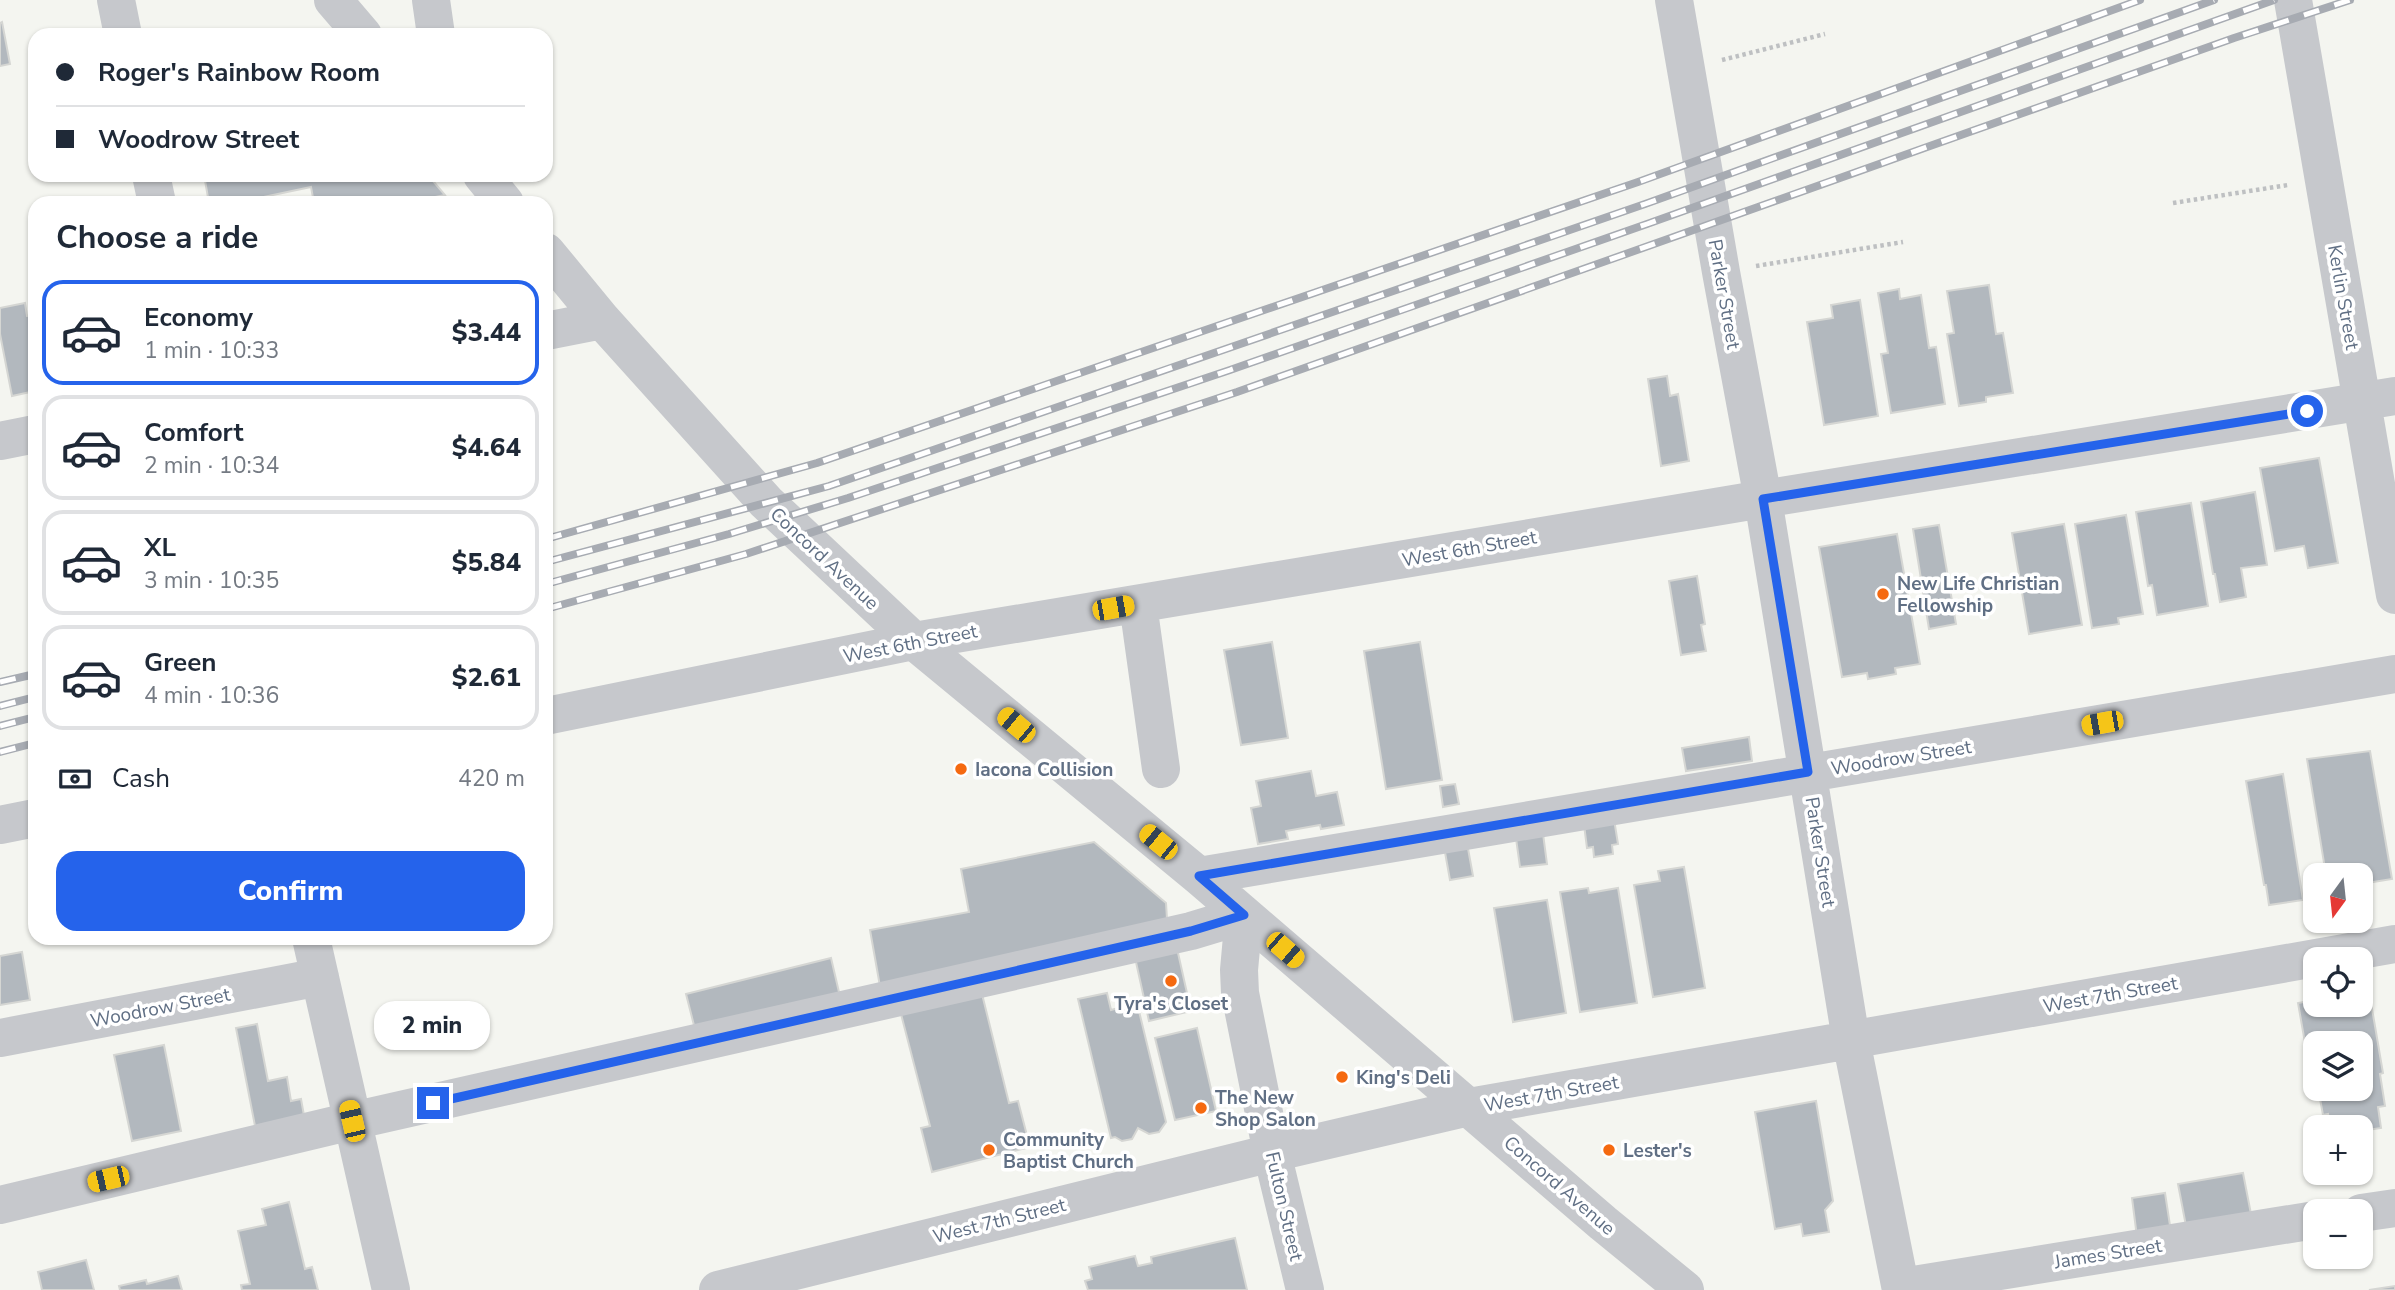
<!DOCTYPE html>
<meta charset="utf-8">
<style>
body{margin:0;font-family:"Nunito Sans",sans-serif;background:#f6f6f7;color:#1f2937;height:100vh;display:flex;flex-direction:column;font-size:26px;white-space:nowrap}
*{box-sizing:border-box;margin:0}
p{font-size:23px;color:#747a83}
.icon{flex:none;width:38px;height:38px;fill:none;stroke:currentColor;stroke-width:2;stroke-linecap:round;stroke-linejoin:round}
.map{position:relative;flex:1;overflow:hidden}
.details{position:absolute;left:28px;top:196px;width:525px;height:749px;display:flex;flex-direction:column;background:#fff;border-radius:21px;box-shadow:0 2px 5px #0004}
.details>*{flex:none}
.banner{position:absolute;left:28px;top:28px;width:525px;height:154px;border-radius:21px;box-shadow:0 2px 5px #0004;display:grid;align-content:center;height:154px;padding:0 28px;background:#fff}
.needle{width:46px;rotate:195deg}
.controls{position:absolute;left:2303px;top:863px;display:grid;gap:14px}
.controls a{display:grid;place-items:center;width:70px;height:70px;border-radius:14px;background:#fff;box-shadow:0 2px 5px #0004;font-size:35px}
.end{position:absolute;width:32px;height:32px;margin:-16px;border:9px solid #2563eb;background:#fff;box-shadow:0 0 0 4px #fff}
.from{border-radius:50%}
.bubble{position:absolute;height:49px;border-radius:21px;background:#fff;box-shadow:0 2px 5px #0004;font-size:23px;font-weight:800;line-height:49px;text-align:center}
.car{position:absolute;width:21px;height:42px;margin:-21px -10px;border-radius:9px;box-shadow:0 0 5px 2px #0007;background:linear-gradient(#f5c518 24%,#345 0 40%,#f5c518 0 76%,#345 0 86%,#f5c518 0)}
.banner b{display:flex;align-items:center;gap:24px;height:66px;font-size:26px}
.banner b+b{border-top:2px solid #e0e1e3}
.banner i{width:18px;height:18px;background:#1f2937}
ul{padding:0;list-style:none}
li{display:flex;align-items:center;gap:21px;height:105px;margin:0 14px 10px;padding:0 14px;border:4px solid #e0e1e3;border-radius:21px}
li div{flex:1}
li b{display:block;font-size:26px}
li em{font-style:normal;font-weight:800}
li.active{border-color:#2563eb}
li>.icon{width:63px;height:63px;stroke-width:1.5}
h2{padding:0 28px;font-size:32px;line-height:84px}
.pay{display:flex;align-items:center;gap:18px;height:77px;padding:0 28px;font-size:26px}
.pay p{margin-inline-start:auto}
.action{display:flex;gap:14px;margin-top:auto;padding:14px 28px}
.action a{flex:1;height:80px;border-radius:21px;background:#2563eb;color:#fff;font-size:28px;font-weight:800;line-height:80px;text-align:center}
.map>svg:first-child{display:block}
.building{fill:#b2b8be;stroke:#d5d6d3;stroke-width:2}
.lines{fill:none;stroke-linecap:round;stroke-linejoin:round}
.path{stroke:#bec0c2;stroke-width:4.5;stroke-dasharray:3.5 3.5;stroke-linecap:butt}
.minor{stroke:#c6c8cc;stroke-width:38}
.rail-casing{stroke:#a7abb2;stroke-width:8}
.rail{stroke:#fff;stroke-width:5;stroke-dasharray:16;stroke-linecap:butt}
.route{stroke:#2563eb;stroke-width:9}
.poi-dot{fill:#f56910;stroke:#fff;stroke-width:2.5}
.labels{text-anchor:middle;stroke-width:7;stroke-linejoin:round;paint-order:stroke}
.street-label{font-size:19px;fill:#606f84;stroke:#fff}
.poi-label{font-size:19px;font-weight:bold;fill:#606f84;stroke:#fff;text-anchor:start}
</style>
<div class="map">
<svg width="2395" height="1290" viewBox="0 0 2395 1290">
<rect width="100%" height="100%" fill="#f4f5f0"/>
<!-- building -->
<path class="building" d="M2 22 10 64 0 66V23Z
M204 175H428L445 195 406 203H314L311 187 235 203H209Z
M1989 285 1996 334 2003 333 2013 393 1986 397V402L1959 406 1947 334 1954 333 1947 291Z
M1899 289 1900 299 1921 295 1929 348 1936 347 1945 404 1891 413 1881 354 1888 353 1878 293Z
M1860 300 1878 416 1824 425 1807 322 1833 318 1831 305Z
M25 303 27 316 35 315V391L12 396 0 334V308Z
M1667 376 1670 396 1678 394 1689 461 1661 466 1648 379Z
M2319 458 2338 563 2308 568 2304 546 2275 551 2260 468Z
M2255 492 2267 565 2241 568 2246 597 2220 602 2215 574H2213L2201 502Z
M2191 503 2208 606 2157 615 2152 585 2148 586 2136 512Z
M2126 515 2143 614 2118 618 2119 624 2092 628 2075 524Z
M2064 524 2082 625 2029 634 2012 533Z
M1939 525 1956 624 1929 629 1913 529Z
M1897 534 1920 664 1895 668 1896 674 1868 679 1867 673 1842 677 1819 547Z
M1697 576 1705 624 1701 625 1706 651 1681 655 1669 581Z
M1272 642 1288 738 1241 745 1224 650Z
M1420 642 1442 780 1386 789 1364 651Z
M1749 737 1752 761 1686 771 1682 748Z
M2370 751 2392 879 2361 884V875H2326L2307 759Z
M1311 771 1316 796 1337 792 1344 825 1321 829 1320 825 1286 831 1288 839 1258 844 1251 808 1261 806 1256 781Z
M2283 774 2303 900 2269 905 2266 885H2264L2246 781Z
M1455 784 1459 804 1443 807 1440 786Z
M1613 813 1618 844 1612 845 1613 854 1594 857 1593 847 1587 848 1583 817Z
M1514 824 1542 826 1547 864 1520 867Z
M1443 841 1467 843 1473 876 1450 880Z
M1094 842 1166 903 1167 919 881 992 870 930 969 912 961 869Z
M1684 867 1705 988 1653 997 1634 885 1660 881 1658 871Z
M1588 888 1589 893 1618 888 1637 1003 1580 1012 1560 892Z
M1547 900 1566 1013 1513 1022 1494 908Z
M1176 944 1191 1011 1149 1021 1134 953Z
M22 952 30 1000 0 1005V956Z
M831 958 842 1005 698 1041 686 994Z
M2369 991 2383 1073 2380 1074 2385 1106 2378 1107 2381 1128 2361 1131V1127H2330L2328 1114 2323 1115 2318 1088H2361V1043H2315V1082L2312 1083 2298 1003 2315 1000V1004H2361V992Z
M1107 993 1111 1010 1137 1003 1166 1122 1159 1132 1149 1134 1138 1128 1132 1139 1122 1141 1115 1137 1111 1138 1078 999Z
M982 994 1009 1103 1018 1101 1030 1147 932 1172 921 1128 930 1126 901 1014Z
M257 1024 268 1081 287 1077 291 1101 301 1099 305 1121 256 1131 236 1028Z
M1197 1028 1216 1111 1175 1120 1155 1038Z
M164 1045 181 1131 132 1141 114 1055Z
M1816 1101 1833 1201 1825 1210 1829 1232 1803 1236 1801 1224 1775 1229 1755 1112Z
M2243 1173 2251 1214 2186 1226 2178 1184Z
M2165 1193 2171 1232 2137 1237 2132 1198Z
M289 1202 305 1269 312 1267 318 1290H242L241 1285 250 1284 238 1231 266 1225 262 1209Z
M1235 1238 1247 1290H1088L1085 1281 1092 1279 1089 1267 1135 1256 1138 1266 1152 1263 1151 1257Z
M86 1260 94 1290H42L38 1272Z
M178 1276 182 1290H120L119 1286 146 1280 147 1284Z
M2395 1286V1290H2369Z"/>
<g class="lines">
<!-- path -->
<path class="path" d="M1722 60 1825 34
M2173 203 2288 185
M1756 266 1903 242"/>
<!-- minor -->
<path class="minor" d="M116 0 123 35
M333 0 363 35
M431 0 436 35
M1674 0 1721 272 1763 499 1851 1040 1901 1290
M2293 0 2395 595
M151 175 157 203
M482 175 505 203
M546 252 602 320 766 502 914 641 1199 876 1603 1223 1685 1290
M546 331 602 320
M0 441 35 434
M1138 604 1161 769
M546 716 914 641 1763 499 2395 396
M0 825 35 818
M1199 876 2395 674
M311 938 391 1290
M0 1038 320 977
M0 1205 352 1121 1191 931 1244 915 1239 970 1240 993 1272 1153 1305 1290
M2361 1213 2395 1208
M1901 1287 2315 1220
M718 1290 1272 1153 1469 1107 2395 944"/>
<!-- rail casing -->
<g class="rail-casing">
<path id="rail" d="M546 539 817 463 1638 182 2140 0
M546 562 829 486 1645 204 2214 0
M546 584 729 534 848 498 1230 370 1647 224 2274 0
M546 609 746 554 1237 392 2234 38 2350 0
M0 682 35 674
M0 706 35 697
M0 726 35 717
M0 752 35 743"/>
</g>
<!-- rail -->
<use href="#rail" class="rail"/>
</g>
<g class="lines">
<!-- route -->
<path class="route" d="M433 1103 1191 931 1244 915 1199 876 1808 772 1763 499 2307 411"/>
</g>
<!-- markers -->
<g class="poi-dot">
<circle cx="1883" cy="594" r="7"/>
<circle cx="961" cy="769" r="7"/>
<circle cx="1171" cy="981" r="7"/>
<circle cx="1342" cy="1077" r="7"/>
<circle cx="1201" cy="1108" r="7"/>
<circle cx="989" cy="1150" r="7"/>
<circle cx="1609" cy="1150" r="7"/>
</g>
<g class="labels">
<!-- street labels -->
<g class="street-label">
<text transform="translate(1725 294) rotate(80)" y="7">Parker Street</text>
<text transform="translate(2344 297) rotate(80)" y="7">Kerlin Street</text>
<text transform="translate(1469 548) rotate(-10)" y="7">West 6th Street</text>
<text transform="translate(825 558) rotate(43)" y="7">Concord Avenue</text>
<text transform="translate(910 643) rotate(-11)" y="7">West 6th Street</text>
<text transform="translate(1901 757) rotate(-9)" y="7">Woodrow Street</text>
<text transform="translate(1821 852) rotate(81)" y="7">Parker Street</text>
<text transform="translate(2110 994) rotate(-10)" y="7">West 7th Street</text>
<text transform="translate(160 1007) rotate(-11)" y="7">Woodrow Street</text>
<text transform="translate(1551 1093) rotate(-10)" y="7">West 7th Street</text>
<text transform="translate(1560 1185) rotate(41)" y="7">Concord Avenue</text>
<text transform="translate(1285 1206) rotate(77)" y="7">Fulton Street</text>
<text transform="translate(999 1220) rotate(-14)" y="7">West 7th Street</text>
<text transform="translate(2108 1253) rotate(-9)" y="7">James Street</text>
</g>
<!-- poi labels -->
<g class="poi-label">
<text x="1897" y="590">New Life Christian<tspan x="1897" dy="22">Fellowship</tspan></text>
<text x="975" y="776">Iacona Collision</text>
<text x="1171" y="1010" text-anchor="middle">Tyra's Closet</text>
<text x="1356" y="1084">King's Deli</text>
<text x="1215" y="1104">The New<tspan x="1215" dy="22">Shop Salon</tspan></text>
<text x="1003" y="1146">Community<tspan x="1003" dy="22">Baptist Church</tspan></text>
<text x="1623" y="1157">Lester's</text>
</g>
</g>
</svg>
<div class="controls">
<a><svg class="needle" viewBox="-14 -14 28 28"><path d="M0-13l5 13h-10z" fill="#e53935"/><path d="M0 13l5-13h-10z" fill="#747a83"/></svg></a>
<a><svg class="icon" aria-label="locate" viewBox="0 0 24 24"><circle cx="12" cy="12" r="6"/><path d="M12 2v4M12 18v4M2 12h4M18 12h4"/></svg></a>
<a><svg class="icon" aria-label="layers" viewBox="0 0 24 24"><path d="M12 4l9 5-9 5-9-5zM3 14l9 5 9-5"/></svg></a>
<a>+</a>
<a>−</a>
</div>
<i class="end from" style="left:2307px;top:411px"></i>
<i class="end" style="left:433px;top:1103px"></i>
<div class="bubble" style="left:374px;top:1001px;width:116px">2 min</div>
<i class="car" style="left:1113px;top:608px;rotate:80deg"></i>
<i class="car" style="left:2102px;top:723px;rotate:260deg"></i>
<i class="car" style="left:1016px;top:725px;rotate:310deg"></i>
<i class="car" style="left:1158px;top:842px;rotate:309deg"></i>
<i class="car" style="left:1285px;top:950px;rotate:131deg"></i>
<i class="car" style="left:352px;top:1121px;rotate:347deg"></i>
<i class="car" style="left:108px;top:1179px;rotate:257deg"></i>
<div class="banner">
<b><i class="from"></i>Roger's Rainbow Room</b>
<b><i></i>Woodrow Street</b>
</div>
<section class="details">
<h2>Choose a ride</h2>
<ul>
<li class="active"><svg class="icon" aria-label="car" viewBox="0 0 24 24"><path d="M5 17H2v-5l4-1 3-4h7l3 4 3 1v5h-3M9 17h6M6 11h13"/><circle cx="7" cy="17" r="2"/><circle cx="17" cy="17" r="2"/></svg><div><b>Economy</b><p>1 min · 10:33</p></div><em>$3.44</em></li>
<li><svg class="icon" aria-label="car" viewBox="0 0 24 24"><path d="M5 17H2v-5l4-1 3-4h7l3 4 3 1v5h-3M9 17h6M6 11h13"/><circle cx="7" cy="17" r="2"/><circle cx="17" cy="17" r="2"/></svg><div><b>Comfort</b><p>2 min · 10:34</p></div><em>$4.64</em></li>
<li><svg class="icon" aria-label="car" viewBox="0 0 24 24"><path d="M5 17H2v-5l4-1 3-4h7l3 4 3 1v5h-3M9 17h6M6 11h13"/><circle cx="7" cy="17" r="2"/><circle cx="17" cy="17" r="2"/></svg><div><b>XL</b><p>3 min · 10:35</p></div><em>$5.84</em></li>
<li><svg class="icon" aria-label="car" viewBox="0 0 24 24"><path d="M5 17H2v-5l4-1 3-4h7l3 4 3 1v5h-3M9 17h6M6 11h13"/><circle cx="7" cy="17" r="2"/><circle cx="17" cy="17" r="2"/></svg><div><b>Green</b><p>4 min · 10:36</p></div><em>$2.61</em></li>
</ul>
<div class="pay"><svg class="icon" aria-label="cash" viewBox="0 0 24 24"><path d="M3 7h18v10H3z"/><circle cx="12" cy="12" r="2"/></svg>Cash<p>420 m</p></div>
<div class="action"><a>Confirm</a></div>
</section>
</div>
